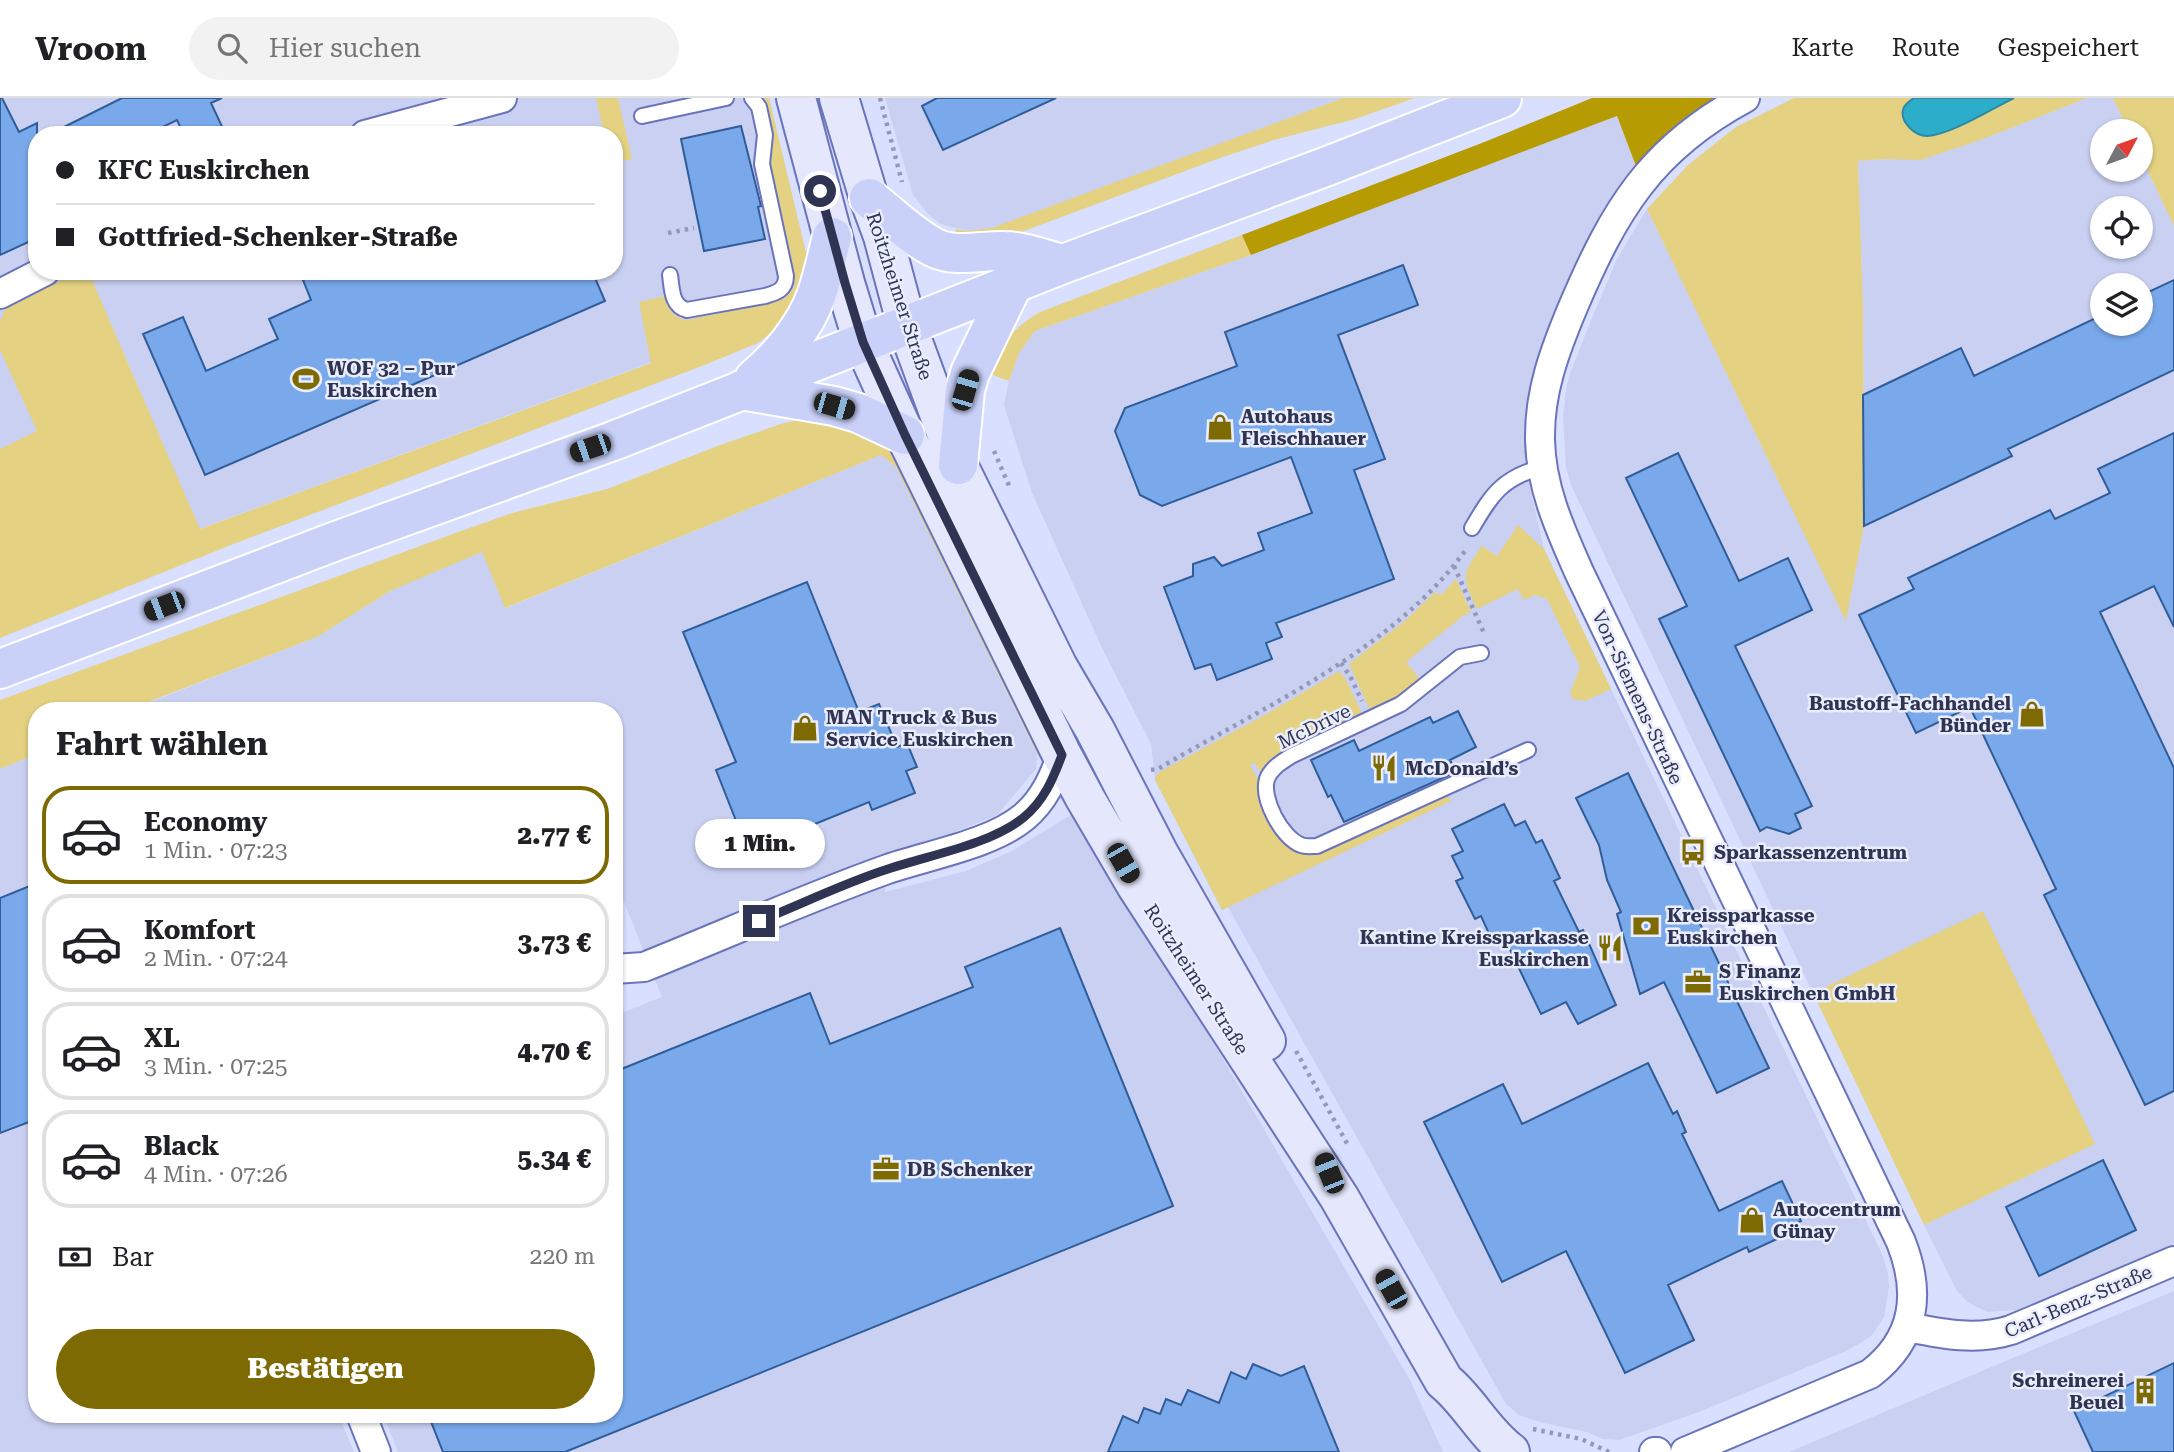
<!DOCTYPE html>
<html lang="de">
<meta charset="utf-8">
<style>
body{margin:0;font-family:"Roboto Serif",serif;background:#f2f2f2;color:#202124;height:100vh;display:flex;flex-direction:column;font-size:26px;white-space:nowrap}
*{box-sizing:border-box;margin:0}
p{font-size:23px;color:#757577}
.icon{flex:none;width:38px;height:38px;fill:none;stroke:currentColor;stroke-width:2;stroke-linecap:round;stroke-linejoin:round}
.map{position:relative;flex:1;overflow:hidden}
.side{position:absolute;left:28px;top:604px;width:595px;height:721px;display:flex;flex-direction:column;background:#fff;border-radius:28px;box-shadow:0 2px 5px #0004}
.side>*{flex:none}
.top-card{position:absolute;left:28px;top:28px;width:595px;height:154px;border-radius:28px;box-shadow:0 2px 5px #0004;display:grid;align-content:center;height:154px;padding:0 28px;background:#fff}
.needle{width:46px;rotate:49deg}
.controls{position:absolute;left:2090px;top:21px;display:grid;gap:14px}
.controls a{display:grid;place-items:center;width:63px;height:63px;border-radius:50%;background:#fff;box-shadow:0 2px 5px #0004;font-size:35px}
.end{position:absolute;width:32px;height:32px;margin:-16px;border:9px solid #2f3452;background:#fff;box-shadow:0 0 0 4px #fff}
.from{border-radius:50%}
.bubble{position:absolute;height:49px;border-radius:24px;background:#fff;box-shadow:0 2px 5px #0004;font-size:23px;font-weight:800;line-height:49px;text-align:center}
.car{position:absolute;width:21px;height:42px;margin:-21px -10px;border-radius:9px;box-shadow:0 0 5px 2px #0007;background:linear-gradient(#222 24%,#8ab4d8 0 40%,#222 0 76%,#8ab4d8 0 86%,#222 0)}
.top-card b{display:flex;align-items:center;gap:24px;height:66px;font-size:26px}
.top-card b+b{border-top:2px solid #e0e0e0}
.top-card i{width:18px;height:18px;background:#202124}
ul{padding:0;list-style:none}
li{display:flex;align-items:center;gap:21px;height:98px;margin:0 14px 10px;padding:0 14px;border:4px solid #e0e0e0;border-radius:28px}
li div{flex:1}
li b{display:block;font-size:26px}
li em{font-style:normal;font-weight:800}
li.active{border-color:#7e6a02}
li>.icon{width:63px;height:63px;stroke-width:1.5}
h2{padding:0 28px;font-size:32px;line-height:84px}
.pay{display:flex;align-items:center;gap:18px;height:77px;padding:0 28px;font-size:26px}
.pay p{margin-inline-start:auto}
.primary-button{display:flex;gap:14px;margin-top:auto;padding:14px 28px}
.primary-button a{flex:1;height:80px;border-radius:42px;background:#7e6a02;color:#fff;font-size:28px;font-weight:800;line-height:80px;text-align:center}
header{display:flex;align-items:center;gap:42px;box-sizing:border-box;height:98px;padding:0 35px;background:#fff;border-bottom:2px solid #e0e0e0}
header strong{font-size:33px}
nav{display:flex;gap:38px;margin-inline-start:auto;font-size:24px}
.search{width:490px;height:63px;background:#f2f2f2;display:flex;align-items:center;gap:18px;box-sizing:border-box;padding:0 24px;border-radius:38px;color:#757577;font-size:26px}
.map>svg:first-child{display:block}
.built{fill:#c9d0f1;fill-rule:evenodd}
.green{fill:#e4d182}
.forest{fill:#b79b03}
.water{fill:#2caeca;stroke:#2d89a6;stroke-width:2}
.building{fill:#79a9eb;stroke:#305d99;stroke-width:2}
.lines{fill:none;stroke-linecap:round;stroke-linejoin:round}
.lane-casing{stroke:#6a74bb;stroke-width:18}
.street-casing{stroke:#6a74bb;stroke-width:32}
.secondary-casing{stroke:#6a74bb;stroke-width:42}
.primary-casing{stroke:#fff;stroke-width:42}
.path{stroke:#9499b9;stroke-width:4.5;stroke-dasharray:3.5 5;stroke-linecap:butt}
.lane{stroke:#fff;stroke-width:14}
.street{stroke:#fff;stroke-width:28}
.secondary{stroke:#e5e8fc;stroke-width:38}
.primary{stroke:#cad1f9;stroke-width:38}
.route{stroke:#2f3452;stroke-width:9}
.labels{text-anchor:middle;stroke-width:5;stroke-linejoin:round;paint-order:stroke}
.street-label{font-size:19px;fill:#2f3452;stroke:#eaedfd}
.poi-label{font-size:19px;font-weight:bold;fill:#2f3452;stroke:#eaedfd;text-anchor:start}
</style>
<header>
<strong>Vroom</strong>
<div class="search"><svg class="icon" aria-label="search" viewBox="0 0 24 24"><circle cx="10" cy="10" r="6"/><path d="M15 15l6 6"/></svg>Hier suchen</div>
<nav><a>Karte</a><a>Route</a><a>Gespeichert</a></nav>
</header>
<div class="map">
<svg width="2174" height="1354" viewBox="0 0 2174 1354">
<rect width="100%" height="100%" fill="#d9dfff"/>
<!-- built -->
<path class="built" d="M0 0H769L807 159 801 198 652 264 199 431 123 253 23 299 37 333 0 351ZM37 37H614V173H37Z
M885 0H1343L1005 126 980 133H967L941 126 929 117 913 97Z
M2087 0H2113L2129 33H2102V72H2140V57L2174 128V1146L2016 1212 1987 1214 1969 1205 1957 1193 1924 1127 2094 1046 1964 823 1813 895 1571 387 1566 369 1563 319 1566 292 1569 278 1592 220 1617 161 1647 111 1846 522 1864 428 1863 207 1858 63 1884 61 1983 41ZM2102 110H2140V149H2102ZM2102 187H2140V226H2102Z
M1617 18 1636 68 1600 122 1584 154 1532 279 1524 333 1530 390 1544 451 1882 1156 1888 1175 1889 1189 1884 1219 1872 1237 1862 1244 1846 1253 1699 1314 1619 1342 1603 1341 1587 1334 1539 1324 1519 1317 1506 1306 1228 809 1222 812 1155 682 1151 646 1103 552 1032 395 1004 307 1009 283 1019 255 1035 233 1251 157Z
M881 357 896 369 1037 656 1036 671 997 717 646 859 621 796 614 798V612H151L148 605 317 539 390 493 482 453 506 510Z
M37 656V1316H338L354 1354H0V671Z
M1072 716 1216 949 1410 1282 1443 1354H398L383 1316H614V918L662 899 655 882 656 877 885 781V794L966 773 1012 753Z
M2174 1193V1354H1789L2020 1257Z"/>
<!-- green -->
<path class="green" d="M596 0H618L632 61 614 65V37H604Z
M765 0H769L807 159 801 197 777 230 758 245 707 266 231 447 0 540V351L37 333 0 252V224L6 209 80 173H88L200 431 651 265 639 204 665 198C668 211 673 220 687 222L778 203C787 200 793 193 795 184L768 67 774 39Z
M1343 0H1415L1355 21 1274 42 1220 60 1008 139 954 143 956 131 967 133 992 130Z
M1794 0H2087L1983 41 1921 62 1884 61 1858 63 1863 207 1864 428 1846 523 1647 111 1688 67 1736 29Z
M2113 0H2174V128L2140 57V33H2129Z
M1242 137 1251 157 1035 233 1019 255 1009 283 984 274C1001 248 1012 230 1040 214Z
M808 320 828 321 879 342 898 360 1040 650V661L896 369 881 357 505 510 482 454 390 493 317 539 148 604 151 612H37V656L0 671V602L461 433 512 415 607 391 720 347 784 325Z
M1518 427 1544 451 1611 591 1585 603 1573 601 1570 595 1580 569 1547 501 1535 497 1524 502 1518 491 1477 511C1462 479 1461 477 1482 448L1497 458Z
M1456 481 1471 514 1464 517 1406 564 1420 581 1398 600 1370 612 1349 566 1406 522 1434 495 1442 496Z
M1339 573 1345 580 1363 617C1340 627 1269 653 1262 677L1255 665 1250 667 1260 684 1261 703 1278 737 1286 747 1303 754H1320L1328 751 1444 696 1448 698 1451 703 1222 812 1155 682 1157 676 1165 671 1272 613Z
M1983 813 2095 1046 1924 1127 1813 895Z"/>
<!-- forest -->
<path class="forest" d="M1592 0H1715C1684 18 1659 41 1636 68L1617 18 1251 157 1242 137 1487 43Z"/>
<!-- water -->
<path class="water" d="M1914 0H2014C1991 11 1950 37 1927 38 1915 38 1900 24 1903 12 1904 6 1910 3 1914 0Z"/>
<!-- building -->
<path class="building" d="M0 0H2L19 34 37 25V140L0 157Z
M122 0H222L211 5 226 37H184L177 22 146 37H48Z
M937 0H1056L943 52 922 8Z
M741 28 761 108 758 109 765 141 704 153 681 41Z
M1403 167 1418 207 1338 237 1385 361 1354 372 1394 481 1276 525 1282 539 1266 545 1272 561 1217 582 1211 566 1195 571 1164 489 1193 478V466L1214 459 1222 468 1264 452 1258 435 1312 415 1291 359 1162 408 1140 397 1115 333 1125 310 1237 268 1225 234Z
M322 173H592L605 203 205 377 143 236 183 219 206 273 278 241 269 221 311 202 303 182Z
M2174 182V272L2008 351 2012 358 1864 428 1863 297 1961 250 1974 278 2102 217V226H2140V198Z
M2174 335V529L2154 488 2100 514 2174 670V993L2145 1007 2044 797 2056 791 1970 609 1916 635 1859 517 1914 491 1908 480 2050 412 2055 421 2110 395 2098 371Z
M1678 355 1739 483 1788 460 1812 512 1735 548 1812 708 1795 716 1801 730 1789 736 1767 729 1760 733 1659 521 1687 508 1626 380Z
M807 484 859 614 879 606 897 649 907 645 917 669 906 673 915 695 872 712 869 704 748 753 716 672 736 664 683 534Z
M1458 613 1476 649 1450 662 1456 674 1344 724 1331 697 1328 699 1311 662 1354 642 1359 653 1430 619 1433 625Z
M1628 675 1769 970 1717 995 1664 884 1640 896 1617 816 1621 814 1607 782 1599 747 1576 700Z
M1504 706 1515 728 1525 723 1536 745 1542 742 1560 780 1554 783 1579 834 1583 832 1616 907 1578 926 1566 904 1541 916 1502 835 1491 840 1481 818 1475 821 1456 783 1463 780 1452 758 1463 753 1452 731Z
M37 785V1021L0 1035V800Z
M1060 830 1173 1108 565 1354H443L428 1316H614V974L810 895 830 946 973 889 965 869Z
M1648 965 1673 1016 1677 1013 1686 1034 1682 1036 1719 1113 1782 1083 1801 1123 1777 1135 1779 1140 1749 1154 1747 1149 1668 1187 1694 1242 1625 1275 1566 1153 1502 1184 1424 1024 1503 986 1522 1026Z
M2103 1062 2136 1132 2039 1178 2006 1109Z
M2174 1265V1354H2093L2074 1313Z
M1253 1266 1281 1278 1304 1268 1339 1354H1108L1123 1318 1138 1325 1144 1310 1160 1316 1166 1301 1181 1307 1188 1292 1219 1305 1231 1274 1246 1281Z"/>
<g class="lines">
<!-- lane casing -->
<g class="lane-casing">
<path id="lane" d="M642 18 726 0
M670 177C672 190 671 208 687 212L765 198C776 195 786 192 786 178L762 66 765 37 759 9 752 0
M1472 430C1492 396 1502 380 1542 369
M1481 555 1460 559 1401 606 1291 658C1282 664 1271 670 1267 681 1261 701 1282 740 1301 747 1306 749 1312 748 1317 748L1528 652"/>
</g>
<!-- street casing -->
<g class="street-casing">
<path id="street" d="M365 37 502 0
M0 196 45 173
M614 871 644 869C724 837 804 801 885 772 927 757 990 747 1024 719 1044 702 1053 681 1062 657
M1908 1229C1943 1236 1976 1243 2011 1232L2174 1163
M361 1316 376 1354
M1654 1354H1657
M1685 1354 1870 1276C1916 1241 1921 1195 1901 1144L1579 474C1560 431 1541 390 1540 342 1539 294 1555 252 1573 209 1614 113 1650 51 1745 0"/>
</g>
<!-- secondary casing -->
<g class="secondary-casing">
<path id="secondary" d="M796 0 845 185 863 244 905 337 1062 657 1085 700 1136 787 1339 1099 1444 1283C1469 1303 1483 1334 1510 1354
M839 0 869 100 883 138 907 228 958 367 1058 569 1095 632 1159 756 1266 943"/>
</g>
<!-- primary casing -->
<g class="primary-casing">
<path id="primary" d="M869 100C888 115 914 140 935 150 957 160 981 152 1005 153 1024 153 1045 162 1063 166
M754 281C779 260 805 229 816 198 823 179 827 158 832 139
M741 292 834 308 858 315 905 337
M958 367 965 292 970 275 1013 186
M0 571 336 443 613 343 1063 166 1325 69 1502 0"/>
</g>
<!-- path -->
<path class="path" d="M880 0 902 84
M668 135 694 130
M994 353 1010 390
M1454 468 1484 535
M1341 565 1350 578 1362 603
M1151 672 1158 671C1262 609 1395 552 1467 450
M1296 953 1349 1049
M1533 1331 1581 1341 1609 1354"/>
<!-- lane -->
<use href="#lane" class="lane"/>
<!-- street -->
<use href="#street" class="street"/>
<!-- secondary -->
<use href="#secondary" class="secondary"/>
<!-- primary -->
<use href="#primary" class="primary"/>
</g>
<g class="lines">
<!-- route -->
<path class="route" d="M759 823C802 806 844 785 888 771 929 757 989 747 1023 720 1044 703 1053 681 1062 657L905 337 863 244 845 185 820 93"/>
</g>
<!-- icons -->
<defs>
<g id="stadium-bare" transform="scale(2.1)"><path d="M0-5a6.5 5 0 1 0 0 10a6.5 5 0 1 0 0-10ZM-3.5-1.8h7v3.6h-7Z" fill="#7e6a02" stroke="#eaedfd" stroke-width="2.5" paint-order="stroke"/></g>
<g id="shop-bare" transform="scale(2.1)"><path d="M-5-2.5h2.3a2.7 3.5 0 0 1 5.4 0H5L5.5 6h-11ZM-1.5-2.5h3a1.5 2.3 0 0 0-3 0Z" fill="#7e6a02" stroke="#eaedfd" stroke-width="2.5" paint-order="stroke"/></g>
<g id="restaurant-bare" transform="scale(2.1)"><path d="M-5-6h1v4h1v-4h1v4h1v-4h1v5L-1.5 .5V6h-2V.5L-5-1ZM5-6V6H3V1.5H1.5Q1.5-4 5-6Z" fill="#7e6a02" stroke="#eaedfd" stroke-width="2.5" paint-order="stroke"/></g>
<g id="bus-bare" transform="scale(2.1)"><path d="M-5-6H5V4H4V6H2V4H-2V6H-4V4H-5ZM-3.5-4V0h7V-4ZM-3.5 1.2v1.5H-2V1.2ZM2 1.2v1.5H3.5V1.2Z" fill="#7e6a02" stroke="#eaedfd" stroke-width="2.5" paint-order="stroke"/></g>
<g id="bank-bare" transform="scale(2.1)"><path d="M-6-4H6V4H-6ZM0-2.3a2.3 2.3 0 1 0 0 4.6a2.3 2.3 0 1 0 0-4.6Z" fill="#7e6a02" stroke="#eaedfd" stroke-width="2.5" paint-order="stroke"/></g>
<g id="office-bare" transform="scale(2.1)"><path d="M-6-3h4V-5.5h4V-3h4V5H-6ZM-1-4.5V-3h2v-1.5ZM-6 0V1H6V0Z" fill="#7e6a02" stroke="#eaedfd" stroke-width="2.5" paint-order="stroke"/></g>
<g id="building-bare" transform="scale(2.1)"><path d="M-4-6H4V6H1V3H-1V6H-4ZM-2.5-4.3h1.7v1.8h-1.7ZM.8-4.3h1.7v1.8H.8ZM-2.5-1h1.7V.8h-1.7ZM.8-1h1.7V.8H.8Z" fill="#7e6a02" stroke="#eaedfd" stroke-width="2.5" paint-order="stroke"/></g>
</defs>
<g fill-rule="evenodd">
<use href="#stadium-bare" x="306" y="281"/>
<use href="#shop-bare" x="1220" y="329"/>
<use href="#shop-bare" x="2032" y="616"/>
<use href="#shop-bare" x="805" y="630"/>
<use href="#restaurant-bare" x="1384" y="670"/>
<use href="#bus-bare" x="1693" y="754"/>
<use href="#bank-bare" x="1646" y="828"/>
<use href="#restaurant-bare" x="1610" y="850"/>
<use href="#office-bare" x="1698" y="884"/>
<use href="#office-bare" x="886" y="1071"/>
<use href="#shop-bare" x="1752" y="1122"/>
<use href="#building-bare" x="2145" y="1293"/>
</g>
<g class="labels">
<!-- street labels -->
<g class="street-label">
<text transform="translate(900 198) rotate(72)" y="7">Roitzheimer Straße</text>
<text transform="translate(1638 599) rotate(65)" y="7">Von-Siemens-Straße</text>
<text transform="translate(1314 628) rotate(-26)" y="7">McDrive</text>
<text transform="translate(1197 881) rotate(57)" y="7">Roitzheimer Straße</text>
<text transform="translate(2078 1203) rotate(-23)" y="7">Carl-Benz-Straße</text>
</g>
<!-- poi labels -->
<g class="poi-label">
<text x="327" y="277">WOF 32 – Pur<tspan x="327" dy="22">Euskirchen</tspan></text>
<text x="1241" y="325">Autohaus<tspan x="1241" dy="22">Fleischhauer</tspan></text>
<text x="2011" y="612" text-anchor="end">Baustoff-Fachhandel<tspan x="2011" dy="22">Bünder</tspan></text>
<text x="826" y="626">MAN Truck &amp; Bus<tspan x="826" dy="22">Service Euskirchen</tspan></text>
<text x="1405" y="677">McDonald’s</text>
<text x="1714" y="761">Sparkassenzentrum</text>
<text x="1667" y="824">Kreissparkasse<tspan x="1667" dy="22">Euskirchen</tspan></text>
<text x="1589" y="846" text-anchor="end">Kantine Kreissparkasse<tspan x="1589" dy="22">Euskirchen</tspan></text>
<text x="1719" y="880">S Finanz<tspan x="1719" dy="22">Euskirchen GmbH</tspan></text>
<text x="907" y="1078">DB Schenker</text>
<text x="1773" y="1118">Autocentrum<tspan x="1773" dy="22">Günay</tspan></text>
<text x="2124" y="1289" text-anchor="end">Schreinerei<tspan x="2124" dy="22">Beuel</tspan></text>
</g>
</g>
</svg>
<div class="controls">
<a><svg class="needle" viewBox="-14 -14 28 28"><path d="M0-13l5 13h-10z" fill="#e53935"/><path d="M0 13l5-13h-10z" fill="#757577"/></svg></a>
<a><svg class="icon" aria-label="locate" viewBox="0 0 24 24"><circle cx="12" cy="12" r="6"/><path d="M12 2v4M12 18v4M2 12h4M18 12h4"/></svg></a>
<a><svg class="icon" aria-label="layers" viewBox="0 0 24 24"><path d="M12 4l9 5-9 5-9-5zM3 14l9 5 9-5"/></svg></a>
</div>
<i class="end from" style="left:820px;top:93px"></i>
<i class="end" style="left:759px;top:823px"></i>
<div class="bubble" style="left:695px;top:721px;width:130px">1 Min.</div>
<i class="car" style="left:965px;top:292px;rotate:16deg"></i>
<i class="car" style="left:834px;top:308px;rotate:106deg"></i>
<i class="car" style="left:590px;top:350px;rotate:251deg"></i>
<i class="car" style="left:164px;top:508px;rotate:249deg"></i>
<i class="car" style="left:1123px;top:765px;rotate:150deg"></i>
<i class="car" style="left:1329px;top:1075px;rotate:338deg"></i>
<i class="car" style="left:1391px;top:1191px;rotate:331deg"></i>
<div class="top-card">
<b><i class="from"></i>KFC Euskirchen</b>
<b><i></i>Gottfried-Schenker-Straße</b>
</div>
<section class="side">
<h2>Fahrt wählen</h2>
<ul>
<li class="active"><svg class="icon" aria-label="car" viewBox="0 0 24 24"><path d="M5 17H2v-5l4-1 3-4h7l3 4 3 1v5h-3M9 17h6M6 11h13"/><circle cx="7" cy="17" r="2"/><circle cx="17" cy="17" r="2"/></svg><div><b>Economy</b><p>1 Min. · 07:23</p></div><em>2.77 €</em></li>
<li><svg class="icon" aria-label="car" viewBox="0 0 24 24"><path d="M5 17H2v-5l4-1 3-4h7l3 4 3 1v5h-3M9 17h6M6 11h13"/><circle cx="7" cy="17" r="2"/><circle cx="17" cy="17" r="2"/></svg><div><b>Komfort</b><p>2 Min. · 07:24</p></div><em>3.73 €</em></li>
<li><svg class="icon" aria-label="car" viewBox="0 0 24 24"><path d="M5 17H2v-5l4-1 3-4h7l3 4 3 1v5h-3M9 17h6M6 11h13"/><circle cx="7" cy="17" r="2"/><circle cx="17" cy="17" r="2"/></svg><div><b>XL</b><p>3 Min. · 07:25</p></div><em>4.70 €</em></li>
<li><svg class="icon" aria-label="car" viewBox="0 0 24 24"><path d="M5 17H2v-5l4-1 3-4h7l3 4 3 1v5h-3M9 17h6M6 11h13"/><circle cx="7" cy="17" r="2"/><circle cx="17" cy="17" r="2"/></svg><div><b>Black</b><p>4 Min. · 07:26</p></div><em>5.34 €</em></li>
</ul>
<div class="pay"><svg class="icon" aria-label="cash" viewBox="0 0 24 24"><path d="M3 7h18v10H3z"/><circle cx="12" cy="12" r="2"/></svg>Bar<p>220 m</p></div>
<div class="primary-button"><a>Bestätigen</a></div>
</section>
</div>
